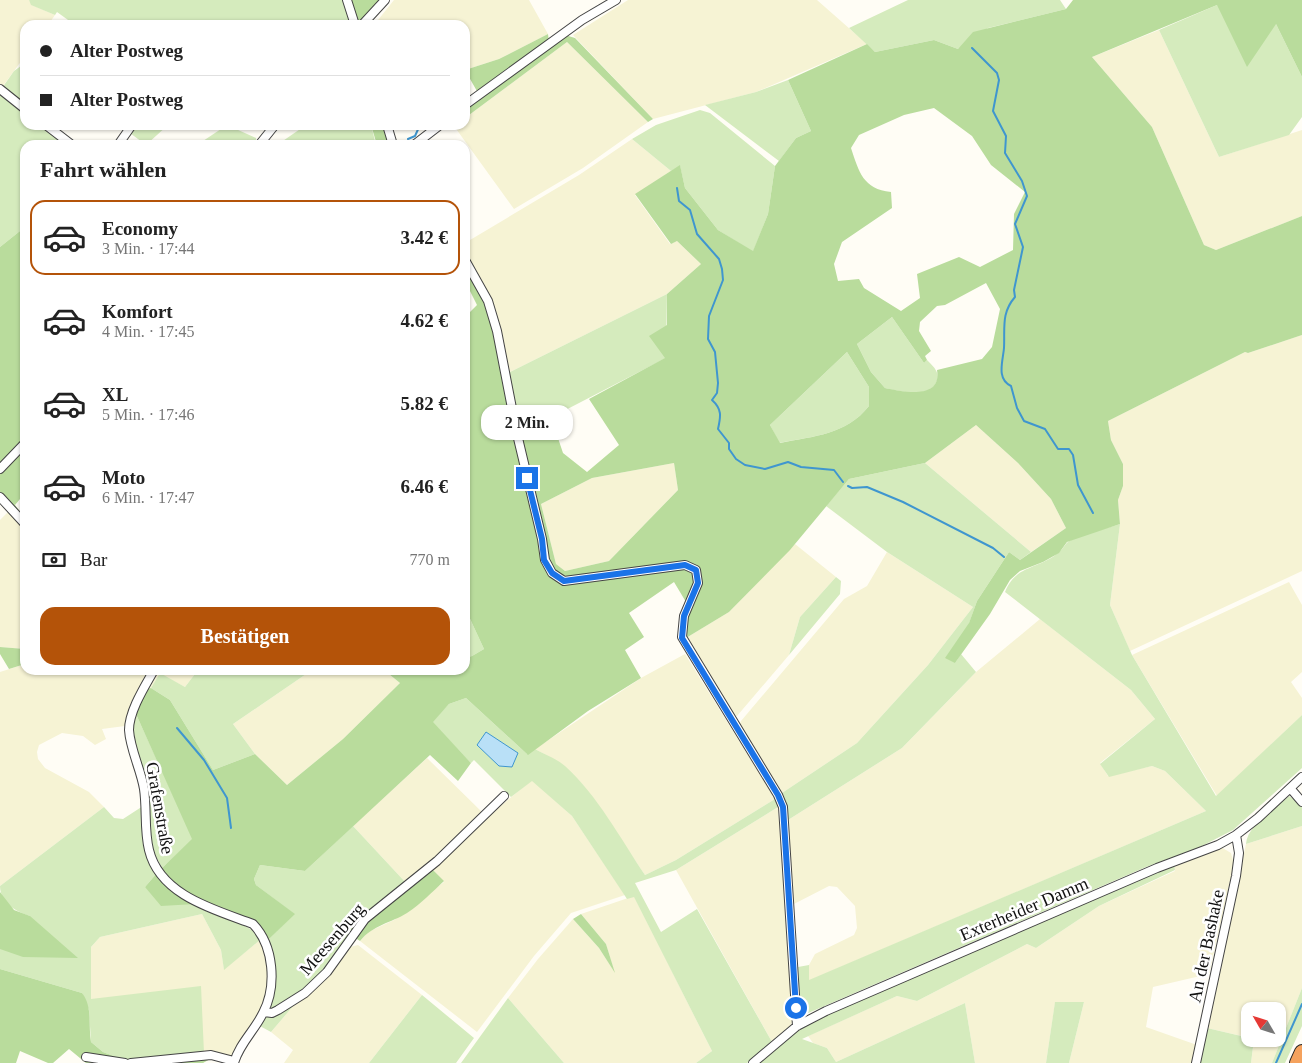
<!DOCTYPE html>
<html lang="de">
<meta charset="utf-8">
<style>
body{margin:0;font-family:Georgia,serif;background:#f6f6f6;color:#222;height:100vh;display:flex;flex-direction:column;font-size:19px;white-space:nowrap}
*{box-sizing:border-box;margin:0}
p{font-size:16px;color:#767676}
.icon{flex:none;width:28px;height:28px;fill:none;stroke:currentColor;stroke-width:2;stroke-linecap:round;stroke-linejoin:round}
.map{position:relative;flex:1;overflow:hidden}
.panel{position:absolute;left:20px;top:140px;width:450px;height:535px;display:flex;flex-direction:column;background:#fff;border-radius:15px;box-shadow:0 1px 4px #0004}
.panel>*{flex:none}
.guide{position:absolute;left:20px;top:20px;width:450px;height:110px;border-radius:15px;box-shadow:0 1px 4px #0004;display:grid;align-content:center;height:110px;padding:0 20px;background:#fff}
.needle{width:32px;rotate:309deg}
.buttons{position:absolute;left:1241px;top:1002px;display:grid;gap:10px}
.buttons a{display:grid;place-items:center;width:45px;height:45px;border-radius:10px;background:#fff;box-shadow:0 1px 4px #0004;font-size:25px}
.end{position:absolute;width:22px;height:22px;margin:-11px;border:6px solid #1a73e8;background:#fff;box-shadow:0 0 0 2px #fff}
.from{border-radius:50%}
.bubble{position:absolute;height:35px;border-radius:15px;background:#fff;box-shadow:0 1px 4px #0004;font-size:16px;font-weight:700;line-height:35px;text-align:center}
.guide b{display:flex;align-items:center;gap:18px;height:48px;font-size:19px}
.guide b+b{border-top:1px solid #e0e0e0}
.guide i{width:12px;height:12px;background:#222}
ul{padding:0;list-style:none}
li{display:flex;align-items:center;gap:15px;height:75px;margin:0 10px 8px;padding:0 10px;border:2px solid transparent;border-radius:15px}
li div{flex:1}
li b{display:block;font-size:19px}
li em{font-style:normal;font-weight:700}
li.active{border-color:#b45309}
li>.icon{width:45px;height:45px;stroke-width:1.5}
h2{padding:0 20px;font-size:22px;line-height:60px}
.pay{display:flex;align-items:center;gap:12px;height:55px;padding:0 20px;font-size:19px}
.pay p{margin-inline-start:auto}
.primary-button{display:flex;gap:10px;margin-top:auto;padding:10px 20px}
.primary-button a{flex:1;height:58px;border-radius:15px;background:#b45309;color:#fff;font-size:20px;font-weight:700;line-height:58px;text-align:center}
.map>svg:first-child{display:block}
.farmland{fill:#f6f3d4}
.green{fill:#d5ebbd}
.forest{fill:#b9dc9c;fill-rule:evenodd}
.water{fill:#b9e0f7;stroke:#3f96cf}
.lines{fill:none;stroke-linecap:round;stroke-linejoin:round}
.stream{stroke:#3f96cf;stroke-width:2}
.street-casing{stroke:#444;stroke-width:10}
.highway-casing{stroke:#222;stroke-width:16}
.street{stroke:#fff;stroke-width:8}
.highway{stroke:#f5a25d;stroke-width:14}
.route{stroke:#1a73e8;stroke-width:6}
.labels{text-anchor:middle;stroke-width:5;stroke-linejoin:round;paint-order:stroke}
.street-label{font-size:18px;fill:#111;stroke:#fff}
</style>
<div class="map">
<svg width="1302" height="1063" viewBox="0 0 1302 1063">
<rect width="100%" height="100%" fill="#fffdf5"/>
<!-- farmland -->
<path class="farmland" d="M0 0H29L32 5 55 15 48 25H25V56L0 90Z
M394 0H529L548 34 499 59 465 70V25H374Z
M628 0H817L867 44 756 92 653 119 573 35Z
M1159 30 1219 157 1302 130V216L1216 250 1204 245 1152 127 1092 57Z
M567 42 648 122 583 168 514 209 454 126 465 125V118Z
M632 139 671 171 635 195 670 244 677 241 701 264 667 294 508 373 491 299 465 255V243L579 175Z
M1302 335V571L1130 651 1110 605 1120 524 1118 500 1123 486V464L1111 440 1108 421 1245 352 1248 353Z
M976 425 1018 463 1051 499 1066 528 1031 552 925 463Z
M674 463 678 490 609 561 565 571 556 564 541 504 592 478Z
M8 512 25 531V649L0 647V520Z
M795 544 836 577 800 617 789 655 737 716H733L686 638 729 612Z
M887 552 973 607 928 665 857 743 782 793 739 726 741 721 844 599 867 586Z
M1289 582 1302 605V672L1291 682 1302 698V715L1217 796 1132 655Z
M1040 619 1131 690 1155 719 1100 763 1108 776 1152 766 1165 771 1206 811 808 981 809 965 815 954 854 935 857 928 855 906 837 887 829 886 792 905 788 820 902 748 976 672Z
M685 654 775 799 676 860 645 875 583 785 563 765 535 749 641 678Z
M25 664V670H198L185 687 160 674 151 688 147 689 134 706 125 726 102 729 106 739 95 745 83 736 62 733 39 745 37 752 38 759 45 768 89 792 104 807 0 886V672Z
M312 670H384L400 683 343 739 287 785 255 754 233 724Z
M427 758 484 814 407 884 353 826Z
M532 780 572 816 625 895 571 913 534 956 477 1032 360 941 368 932 394 920 444 882 433 870 492 813Z
M778 807 793 1020 790 1026 772 1042 676 870Z
M1302 826V988L1272 1063H1251L1254 1040 1253 1039H1278V1011H1250V1038L1207 1028 1246 844Z
M1221 847 1231 853 1234 864 1209 974 1153 987 1146 1027 1197 1045 1193 1063H1069L1084 1002 1055 1003 1046 1063H975L965 1003 836 1062 827 1048 813 1043 808 1036 897 996 917 1001 1027 944 1036 948 1099 906 1175 871 1174 864Z
M634 896 712 1051 696 1063H564L508 998 538 959 573 919 599 948 614 971 606 944 581 914Z
M202 914 221 950 224 969 260 940 268 965V989L263 1006 235 1054 232 1056 221 1053H204L91 999V947L100 937Z
M358 945 422 995 369 1063H284L293 1050 271 1032 300 998 329 973 350 947Z"/>
<!-- green -->
<path class="green" d="M29 0H344L352 25H113L107 20 103 25H75L57 12 55 15 31 5Z
M908 0H1060L1066 9 988 28 958 49 934 40 875 52 849 28Z
M1217 5 1276 24 1302 77V117L1289 135 1219 157 1159 30Z
M25 63V106L2 88 14 71Z
M788 80 811 131 796 138 779 161 705 105 756 92Z
M0 92 25 112V125H42L68 145H25V227L0 247Z
M700 110 710 113 775 166 768 214 753 252 718 230 685 188 680 166 671 171 632 139 656 125Z
M136 125H168L146 145 130 133Z
M227 125 256 138V143L254 145H209L203 141Z
M306 125H371L376 145H277Z
M667 294 666 358 523 432 508 373Z
M892 317 924 363 927 360C934 367 941 373 936 383 928 399 899 391 885 388L871 372 857 344Z
M847 352 869 387V406C846 435 814 436 779 443L770 425Z
M925 463 1031 552 1020 560 1009 552 977 601 955 663 961 654 976 672 902 748 788 820 782 793 857 743 928 665 973 607 887 552 826 506 849 479Z
M1120 524 1110 605 1132 655 1216 796 1302 715V768L1233 830 1198 848 1146 867 806 1014 800 1010 798 967 809 965V980L1206 811 1165 771 1152 766 1109 777 1100 764 1155 719 1131 690 1005 592C1016 564 1039 570 1059 552 1063 549 1065 544 1069 541 1085 534 1104 529 1120 524Z
M836 577 841 581 840 594 789 655 800 617Z
M465 608 484 649 472 656 465 658Z
M198 670H312L233 724 255 754 213 770 170 700 151 688 160 673 185 687Z
M466 698 527 754 535 749C544 754 557 759 565 766 598 796 620 838 645 875L676 860 775 799 778 807 676 870 635 883 661 932 697 909 772 1042 747 1063H696L712 1051 634 897 627 899 572 816 532 781 511 797 474 760 471 763 432 722 449 704Z
M136 714 193 839 162 868 152 849 148 790 132 730Z
M1289 796 1302 805V826L1246 844C1247 825 1275 809 1289 796Z
M143 806C144 830 142 854 157 873L145 887 195 904 203 910 243 925 252 930 260 940 224 970 221 950 202 914 100 937 91 947V999L201 986 204 1053 127 1061 103 1052 91 1042 89 1010 82 993 0 969V949L30 916C17 912 0 903 0 886L104 807 114 818 123 819Z
M353 826 407 884 321 974 302 991 271 1010 269 1006C277 980 273 966 268 940L294 914 256 885 254 879 260 865 305 871Z
M1174 864 1175 870 1099 906 1036 948 1027 944 917 1001 897 996 802 1039 827 1048 836 1062 965 1003 975 1063H758L804 1026 828 1013Z
M1302 988V1026L1285 1063H1272Z
M422 995 474 1038 456 1063H369Z
M300 998 271 1032 258 1025 265 1015Z
M508 998 564 1063H461Z
M1055 1002H1084L1069 1063H1046Z
M1207 1028 1254 1039 1251 1063H1199Z"/>
<!-- forest -->
<path class="forest" d="M351 0H382L359 23Z
M1073 0H1302V77L1276 24 1247 67 1217 5 1092 57 1152 127 1204 245 1216 250 1302 216V335L1248 353 1245 352 1108 421 1111 440 1123 464V486L1118 500 1120 524 1067 542 1059 553 1043 562 1020 571 1010 580 990 614 955 663 945 658 969 623 977 601 1009 552 1020 560 1066 528 1051 499 1018 463 976 425 925 463 849 479 790 550 729 612 686 638 679 628 680 615 686 602 674 582 629 613 644 637 625 650 641 678 588 711 528 755 466 698 449 704 433 722 471 763 458 781 430 755 305 871 260 865 254 879 256 885 295 914 268 940C245 901 187 911 162 868L192 839 136 714 147 689 151 688 170 700 213 770 255 754 287 785 343 739 400 683 384 670H465V658L472 656 484 649 465 608V317L477 305 465 281V267L485 302 495 336 511 429 523 432 551 417 563 453 587 472 619 445 589 399 665 358 649 336 667 325V294L701 264 677 241 671 244 635 194 680 165 685 188 718 230 753 251 768 214 775 166 796 138 811 131 788 80 867 44 875 52 934 40 958 49 973 32 1066 9ZM934 108 972 136 991 165 1025 192 1014 214 1013 250 980 267 959 257 917 274 920 298 901 311 864 288 859 279 838 281 834 264 842 242 892 208 891 192C863 189 859 172 851 148L859 135 904 115ZM986 283 1000 309 992 347 982 359 937 370C942 400 904 392 885 388L871 372 857 344 892 317 924 363 927 360 925 356 931 351 919 331 920 322 937 306 945 305ZM847 352 869 387V406C846 435 814 436 780 443L770 425ZM674 463 678 490 609 561 565 571 556 564 541 504 592 478Z
M548 34 549 42 478 93 465 70 499 59Z
M565 35 575 38 653 119 648 122 567 42 465 118V109Z
M371 125H386L391 145H377Z
M25 227V438L0 466V247Z
M25 448V493L15 505 25 518V522L0 494V473Z
M0 647 25 649V664L9 669 0 654Z
M433 870 444 881C432 892 421 904 407 913 391 923 373 925 360 941L354 937 364 923Z
M157 873 179 896 195 904 161 906 145 887Z
M0 892 14 910 30 916 78 958 23 957 0 949Z
M581 914 606 944 615 973 599 948 573 919Z
M0 969 82 993C93 1007 88 1025 91 1042L103 1052 127 1061 212 1058 203 1063H86L69 1049 53 1063H48L20 1051 16 1063H0Z"/>
<!-- water -->
<path class="water" d="M486 732 518 753 512 767 499 766 477 745Z"/>
<g class="lines">
<!-- stream -->
<path class="stream" d="M972 48 997 73 999 80 993 111 1006 136 1005 153 1022 181 1027 196 1015 224 1023 247 1014 290 1015 297C1001 313 1005 328 1004 348 1003 361 996 379 1011 386L1017 408 1024 421 1045 429 1058 449H1069L1073 455 1078 485 1093 513
M408 139 415 136 420 125
M677 188 679 201 690 210 697 234 719 259 722 269 723 280 709 316 708 339 715 352 718 383 717 393 712 400C722 409 721 416 718 429L729 443V449L736 459 745 465 765 469 788 462 801 467 834 470 843 482
M848 486 852 488 867 487 903 502 993 548 1004 557
M177 728 204 760 227 798 231 828
M1276 1063 1302 1004"/>
<!-- street casing -->
<g class="street-casing">
<path id="street" d="M347 0 355 25
M362 25 385 0
M0 89 25 109
M465 105 582 20 616 0
M46 125 72 145
M387 125 393 145
M118 145 132 125
M259 145 275 125
M414 145 440 125
M465 260 488 301 497 331 517 434 542 539 545 560 552 573 564 581 685 565 696 570 698 583 684 616 682 637 778 795 783 807 797 1026
M0 469 25 443
M0 497 25 524
M154 670C145 686 129 711 129 730 130 749 141 770 144 789 147 809 144 830 149 850 160 896 216 910 253 924 274 946 277 986 263 1013 255 1030 239 1044 234 1063
M1290 788 1302 802
M264 1012 272 1013 278 1010 305 993 327 972 365 919 437 861 504 796
M86 1057 125 1063
M131 1063 211 1055 234 1061
M753 1063 797 1026 826 1011 1157 868 1218 845 1236 835 1258 818 1302 777
M1196 1063 1236 876 1239 853 1236 835"/>
</g>
<!-- highway casing -->
<g class="highway-casing">
<path id="highway" d="M1297 1063 1302 1052"/>
</g>
<!-- street -->
<use href="#street" class="street"/>
<!-- highway -->
<use href="#highway" class="highway"/>
</g>
<g class="lines">
<!-- route -->
<path class="route" d="M527 478 542 539 544 560 552 573 564 581 685 565 696 570 698 583 684 616 682 638 778 795 783 807 796 1008"/>
</g>
<g class="labels">
<!-- street labels -->
<g class="street-label">
<text transform="translate(160 808) rotate(80)" y="6">Grafenstraße</text>
<text transform="translate(1024 909) rotate(-23)" y="6">Exterheider Damm</text>
<text transform="translate(332 939) rotate(-49)" y="6">Meesenburg</text>
<text transform="translate(1206 946) rotate(-78)" y="6">An der Bashake</text>
</g>
</g>
</svg>
<div class="buttons">
<a><svg class="needle" viewBox="-14 -14 28 28"><path d="M0-13l5 13h-10z" fill="#e53935"/><path d="M0 13l5-13h-10z" fill="#767676"/></svg></a>
</div>
<i class="end from" style="left:796px;top:1008px"></i>
<i class="end" style="left:527px;top:478px"></i>
<div class="bubble" style="left:481px;top:405px;width:92px">2 Min.</div>
<div class="guide">
<b><i class="from"></i>Alter Postweg</b>
<b><i></i>Alter Postweg</b>
</div>
<section class="panel">
<h2>Fahrt wählen</h2>
<ul>
<li class="active"><svg class="icon" aria-label="car" viewBox="0 0 24 24"><path d="M5 17H2v-5l4-1 3-4h7l3 4 3 1v5h-3M9 17h6M6 11h13"/><circle cx="7" cy="17" r="2"/><circle cx="17" cy="17" r="2"/></svg><div><b>Economy</b><p>3 Min. · 17:44</p></div><em>3.42 €</em></li>
<li><svg class="icon" aria-label="car" viewBox="0 0 24 24"><path d="M5 17H2v-5l4-1 3-4h7l3 4 3 1v5h-3M9 17h6M6 11h13"/><circle cx="7" cy="17" r="2"/><circle cx="17" cy="17" r="2"/></svg><div><b>Komfort</b><p>4 Min. · 17:45</p></div><em>4.62 €</em></li>
<li><svg class="icon" aria-label="car" viewBox="0 0 24 24"><path d="M5 17H2v-5l4-1 3-4h7l3 4 3 1v5h-3M9 17h6M6 11h13"/><circle cx="7" cy="17" r="2"/><circle cx="17" cy="17" r="2"/></svg><div><b>XL</b><p>5 Min. · 17:46</p></div><em>5.82 €</em></li>
<li><svg class="icon" aria-label="car" viewBox="0 0 24 24"><path d="M5 17H2v-5l4-1 3-4h7l3 4 3 1v5h-3M9 17h6M6 11h13"/><circle cx="7" cy="17" r="2"/><circle cx="17" cy="17" r="2"/></svg><div><b>Moto</b><p>6 Min. · 17:47</p></div><em>6.46 €</em></li>
</ul>
<div class="pay"><svg class="icon" aria-label="cash" viewBox="0 0 24 24"><path d="M3 7h18v10H3z"/><circle cx="12" cy="12" r="2"/></svg>Bar<p>770 m</p></div>
<div class="primary-button"><a>Bestätigen</a></div>
</section>
</div>
